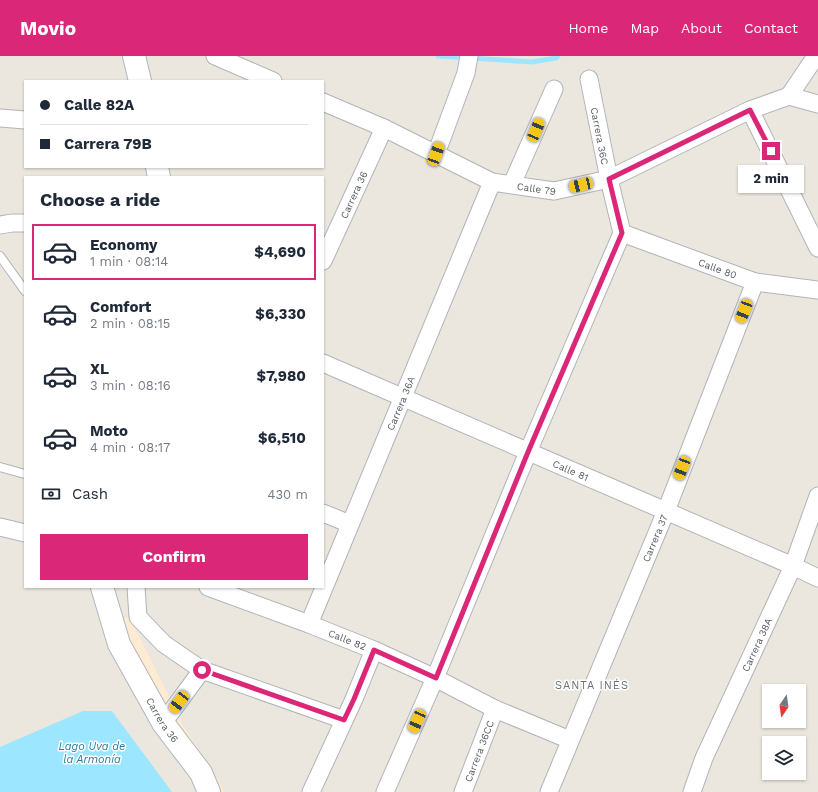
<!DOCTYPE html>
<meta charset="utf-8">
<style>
body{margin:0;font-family:"Work Sans",sans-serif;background:#f6f6f7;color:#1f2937;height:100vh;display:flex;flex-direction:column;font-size:15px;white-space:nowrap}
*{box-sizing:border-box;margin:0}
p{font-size:13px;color:#747a83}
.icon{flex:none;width:22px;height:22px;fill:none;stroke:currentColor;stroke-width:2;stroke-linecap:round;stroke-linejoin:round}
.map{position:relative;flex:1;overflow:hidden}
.side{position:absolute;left:24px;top:120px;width:300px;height:412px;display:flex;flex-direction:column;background:#fff;border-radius:0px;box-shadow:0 1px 3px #0004}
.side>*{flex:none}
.hud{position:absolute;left:24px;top:24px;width:300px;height:88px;border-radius:0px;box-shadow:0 1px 3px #0004;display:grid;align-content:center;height:88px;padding:0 16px;background:#fff}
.needle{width:26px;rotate:193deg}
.buttons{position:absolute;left:762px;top:628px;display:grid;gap:8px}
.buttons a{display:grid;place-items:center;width:44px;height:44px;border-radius:0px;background:#fff;box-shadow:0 1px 3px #0004;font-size:20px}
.end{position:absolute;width:18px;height:18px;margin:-9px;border:5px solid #db2777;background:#fff;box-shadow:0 0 0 2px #fff}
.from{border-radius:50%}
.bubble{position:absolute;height:28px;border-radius:0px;background:#fff;box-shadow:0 1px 3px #0004;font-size:13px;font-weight:700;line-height:28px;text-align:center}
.car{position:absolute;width:12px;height:24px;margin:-12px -6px;border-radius:5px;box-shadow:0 0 3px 1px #0007;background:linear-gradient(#f5c518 24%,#345 0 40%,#f5c518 0 76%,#345 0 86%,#f5c518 0)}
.hud b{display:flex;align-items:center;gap:14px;height:38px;font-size:15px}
.hud b+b{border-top:1px solid #e0e1e3}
.hud i{width:10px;height:10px;background:#1f2937}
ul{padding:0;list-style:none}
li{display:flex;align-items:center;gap:12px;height:56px;margin:0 8px 6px;padding:0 8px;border:2px solid transparent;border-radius:0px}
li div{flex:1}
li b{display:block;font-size:15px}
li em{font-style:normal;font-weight:700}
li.on{border-color:#db2777}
li>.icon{width:36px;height:36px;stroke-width:1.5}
h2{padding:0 16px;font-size:18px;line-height:48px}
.pay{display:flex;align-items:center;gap:10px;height:44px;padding:0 16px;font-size:15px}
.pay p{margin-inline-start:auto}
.primary-button{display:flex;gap:8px;margin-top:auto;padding:8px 16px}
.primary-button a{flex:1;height:46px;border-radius:0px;background:#db2777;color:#fff;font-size:16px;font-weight:700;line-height:46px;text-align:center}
header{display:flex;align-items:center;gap:24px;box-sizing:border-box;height:56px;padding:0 20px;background:#db2777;color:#fff}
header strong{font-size:19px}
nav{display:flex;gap:22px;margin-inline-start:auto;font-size:14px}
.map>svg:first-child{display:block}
.commercial{fill:#ffebd1}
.water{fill:#9ce6ff}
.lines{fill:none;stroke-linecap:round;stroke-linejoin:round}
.stream{stroke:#9ce6ff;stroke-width:5}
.lane-casing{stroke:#b0b4b8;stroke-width:10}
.street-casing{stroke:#b0b4b8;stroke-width:19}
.secondary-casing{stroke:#b1b6bb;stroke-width:24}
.lane{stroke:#fff;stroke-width:8}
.street{stroke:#fff;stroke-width:17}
.secondary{stroke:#fff;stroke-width:22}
.route{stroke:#db2777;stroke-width:5}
.labels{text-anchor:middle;stroke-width:3;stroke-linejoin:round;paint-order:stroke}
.street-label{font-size:10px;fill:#585d61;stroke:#fff}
.neighbourhood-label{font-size:11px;letter-spacing:1px;fill:#697073;stroke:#fff}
.water-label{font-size:11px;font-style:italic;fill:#2e789b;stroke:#fff}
</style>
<header>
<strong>Movio</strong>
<nav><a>Home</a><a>Map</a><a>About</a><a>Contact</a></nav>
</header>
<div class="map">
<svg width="818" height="736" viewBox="0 0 818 736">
<rect width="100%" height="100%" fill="#ece7de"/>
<!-- commercial -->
<path class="commercial" d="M129 561 183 669 225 736H215L170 667 118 564Z"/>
<!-- water -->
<path class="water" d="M83 655H112L172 736H0V691Z"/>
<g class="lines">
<!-- stream -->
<path class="stream" d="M438 0 532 6 556 2 558 0"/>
<!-- lane casing -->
<g class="lane-casing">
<path id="lane" d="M0 200 25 235
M0 411 25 418"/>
</g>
<!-- street casing -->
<g class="street-casing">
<g id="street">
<path d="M215 0 273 25"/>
<path d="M789 40 816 0"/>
<path id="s1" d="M323 46 384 72 492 126 554 135 609 123 750 54 789 40 818 48"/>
<path d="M750 54 818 192"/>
<path d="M0 62 25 64"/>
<path d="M436 98 466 17 469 0"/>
<path d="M512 128 554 33"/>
<path d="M0 169 12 167H25"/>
<path id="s2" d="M622 177 755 226 818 234"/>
<path id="s3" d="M323 205 384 72"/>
<path id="s4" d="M323 307 793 510 818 522"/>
<path d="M323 457 350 468"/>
<path d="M0 471 25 477"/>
<path d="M136 531 138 561 164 588 202 614 344 664"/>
<path id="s5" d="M208 531 309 568 374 594 435 622 495 653 570 684"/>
<path id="s6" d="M309 568 492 126"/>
<path d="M163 667 202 614"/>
<path d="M311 736 354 643 374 594"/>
<path d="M385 736 435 622 528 396 622 177 609 123 589 23"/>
<path id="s7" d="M463 736 495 653"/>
<path id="s8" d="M549 736 666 455 755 226"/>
<path id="s9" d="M692 736 704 702 793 510 818 440"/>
</g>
</g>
<!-- secondary casing -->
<g class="secondary-casing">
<g id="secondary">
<path d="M134 0 140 25"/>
<path d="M157 111 159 121"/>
<path id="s10" d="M102 531 119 588 163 667 201 717 209 736"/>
</g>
</g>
<!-- lane -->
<use href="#lane" class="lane"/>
<!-- street -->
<use href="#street" class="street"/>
<!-- secondary -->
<use href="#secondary" class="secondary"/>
</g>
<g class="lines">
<!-- route -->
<path class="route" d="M202 614 344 664 354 643 374 594 436 622 528 396 622 177 609 123 750 54 771 95"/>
</g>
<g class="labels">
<!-- street labels -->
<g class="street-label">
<text transform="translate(600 80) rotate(79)" y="4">Carrera 36C</text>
<text dy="4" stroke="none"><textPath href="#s1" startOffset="232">Calle 79</textPath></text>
<text dy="4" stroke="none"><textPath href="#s3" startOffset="73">Carrera 36</textPath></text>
<text dy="4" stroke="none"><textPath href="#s2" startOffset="102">Calle 80</textPath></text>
<text dy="4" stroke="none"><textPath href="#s6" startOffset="239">Carrera 36A</textPath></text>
<text dy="4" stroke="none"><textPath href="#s4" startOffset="270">Calle 81</textPath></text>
<text dy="4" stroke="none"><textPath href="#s8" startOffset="275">Carrera 37</textPath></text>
<text dy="4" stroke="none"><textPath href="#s5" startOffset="149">Calle 82</textPath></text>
<text dy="4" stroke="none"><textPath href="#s9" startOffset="161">Carrera 38A</textPath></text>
<text dy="4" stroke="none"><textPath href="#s10" startOffset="147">Carrera 36</textPath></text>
<text dy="4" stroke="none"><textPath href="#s7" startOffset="44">Carrera 36CC</textPath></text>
</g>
<!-- neighbourhood labels -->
<g class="neighbourhood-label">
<text x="592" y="633">SANTA INÉS</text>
</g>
<!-- water labels -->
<g class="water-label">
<text x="92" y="694">Lago Uva de<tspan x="92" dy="13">la Armonía</tspan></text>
</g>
</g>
</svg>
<div class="buttons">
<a><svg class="needle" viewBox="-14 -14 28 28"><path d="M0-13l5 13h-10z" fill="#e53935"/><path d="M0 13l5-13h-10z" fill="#747a83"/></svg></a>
<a><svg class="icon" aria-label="layers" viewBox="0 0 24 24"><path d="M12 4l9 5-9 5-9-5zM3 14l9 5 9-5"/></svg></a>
</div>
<i class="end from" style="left:202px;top:614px"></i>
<i class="end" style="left:771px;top:95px"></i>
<div class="bubble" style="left:738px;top:109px;width:66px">2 min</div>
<i class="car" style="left:536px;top:74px;rotate:23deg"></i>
<i class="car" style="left:436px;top:98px;rotate:20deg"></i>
<i class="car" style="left:581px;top:129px;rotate:257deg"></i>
<i class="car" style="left:744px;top:255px;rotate:201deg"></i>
<i class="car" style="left:682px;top:412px;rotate:201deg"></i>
<i class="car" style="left:179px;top:646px;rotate:217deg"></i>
<i class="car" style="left:417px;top:665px;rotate:204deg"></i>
<div class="hud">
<b><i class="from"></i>Calle 82A</b>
<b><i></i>Carrera 79B</b>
</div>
<section class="side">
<h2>Choose a ride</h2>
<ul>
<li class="on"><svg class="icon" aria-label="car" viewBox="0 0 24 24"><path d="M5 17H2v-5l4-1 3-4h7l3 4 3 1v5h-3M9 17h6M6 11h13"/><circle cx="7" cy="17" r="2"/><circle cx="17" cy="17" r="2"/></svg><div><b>Economy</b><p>1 min · 08:14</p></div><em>$4,690</em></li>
<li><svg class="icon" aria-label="car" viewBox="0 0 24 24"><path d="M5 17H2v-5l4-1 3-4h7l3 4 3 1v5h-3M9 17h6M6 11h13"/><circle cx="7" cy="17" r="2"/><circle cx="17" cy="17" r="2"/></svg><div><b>Comfort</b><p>2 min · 08:15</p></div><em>$6,330</em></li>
<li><svg class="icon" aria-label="car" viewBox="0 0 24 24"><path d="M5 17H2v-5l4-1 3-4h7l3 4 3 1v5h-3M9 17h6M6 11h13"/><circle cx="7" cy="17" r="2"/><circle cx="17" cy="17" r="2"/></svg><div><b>XL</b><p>3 min · 08:16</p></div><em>$7,980</em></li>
<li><svg class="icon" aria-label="car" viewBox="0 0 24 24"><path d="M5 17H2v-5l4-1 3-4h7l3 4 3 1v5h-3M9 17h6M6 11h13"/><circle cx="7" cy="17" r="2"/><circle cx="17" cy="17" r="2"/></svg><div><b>Moto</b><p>4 min · 08:17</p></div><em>$6,510</em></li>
</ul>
<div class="pay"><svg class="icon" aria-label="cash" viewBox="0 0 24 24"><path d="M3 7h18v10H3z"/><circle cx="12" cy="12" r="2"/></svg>Cash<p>430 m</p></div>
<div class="primary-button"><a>Confirm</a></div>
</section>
</div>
